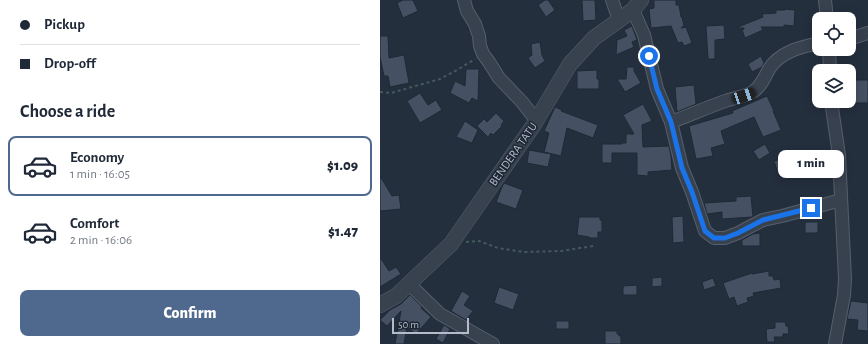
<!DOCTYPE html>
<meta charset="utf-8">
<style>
body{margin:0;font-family:"Alegreya Sans",sans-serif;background:#f6f6f7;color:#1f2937;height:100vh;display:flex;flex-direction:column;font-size:15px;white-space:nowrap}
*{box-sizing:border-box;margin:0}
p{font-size:13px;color:#747a83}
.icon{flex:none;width:22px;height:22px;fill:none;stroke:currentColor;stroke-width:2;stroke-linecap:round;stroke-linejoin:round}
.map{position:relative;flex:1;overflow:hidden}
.drawer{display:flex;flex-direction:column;background:#fff;width:380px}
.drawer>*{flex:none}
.guide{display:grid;align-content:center;height:88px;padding:0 20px;background:#fff}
.buttons{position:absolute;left:432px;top:12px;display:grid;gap:8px}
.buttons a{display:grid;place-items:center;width:44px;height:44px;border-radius:8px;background:#fff;box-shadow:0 2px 10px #0003;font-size:20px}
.scale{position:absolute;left:12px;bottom:10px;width:77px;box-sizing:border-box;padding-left:4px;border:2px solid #b4bcc9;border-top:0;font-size:11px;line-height:14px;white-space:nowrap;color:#b4bcc9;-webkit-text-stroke:3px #1d2633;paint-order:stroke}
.end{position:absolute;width:18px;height:18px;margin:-9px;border:5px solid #1a73e8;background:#fff;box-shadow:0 0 0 2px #fff}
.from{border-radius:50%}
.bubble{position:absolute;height:28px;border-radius:8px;background:#fff;box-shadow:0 2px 10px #0003;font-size:13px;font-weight:800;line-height:28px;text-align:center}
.car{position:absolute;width:12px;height:24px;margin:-12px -6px;border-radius:5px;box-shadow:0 0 3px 1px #0007;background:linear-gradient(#222 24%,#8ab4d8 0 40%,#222 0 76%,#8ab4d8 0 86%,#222 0)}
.guide b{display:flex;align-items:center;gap:14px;height:38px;font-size:15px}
.guide b+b{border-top:1px solid #e0e1e3}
.guide i{width:10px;height:10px;background:#1f2937}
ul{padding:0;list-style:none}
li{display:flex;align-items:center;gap:12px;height:60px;margin:0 8px 6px;padding:0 12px;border:2px solid transparent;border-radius:8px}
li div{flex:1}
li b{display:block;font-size:15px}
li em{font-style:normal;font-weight:800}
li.selected{border-color:#4f688e}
li>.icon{width:36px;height:36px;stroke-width:1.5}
h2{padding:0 20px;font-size:18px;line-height:48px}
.button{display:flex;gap:8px;margin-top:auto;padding:8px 20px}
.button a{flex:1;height:46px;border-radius:8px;background:#4f688e;color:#fff;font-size:16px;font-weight:800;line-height:46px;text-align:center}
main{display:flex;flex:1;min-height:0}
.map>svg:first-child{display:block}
.building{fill:#455162;stroke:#1f2835}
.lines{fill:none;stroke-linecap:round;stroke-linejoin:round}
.minor-casing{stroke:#565f6c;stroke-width:14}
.tertiary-casing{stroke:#565f6c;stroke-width:16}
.path{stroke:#44595c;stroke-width:2;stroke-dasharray:3 3;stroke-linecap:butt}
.minor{stroke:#38414e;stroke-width:12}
.tertiary{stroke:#38414e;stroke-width:15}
.route{stroke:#1a73e8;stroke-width:5}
.labels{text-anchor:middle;stroke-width:3;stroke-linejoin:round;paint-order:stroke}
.street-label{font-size:12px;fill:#b4bcc9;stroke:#1d2633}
</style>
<main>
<section class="drawer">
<div class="guide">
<b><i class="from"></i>Pickup</b>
<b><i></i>Drop-off</b>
</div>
<h2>Choose a ride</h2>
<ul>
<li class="selected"><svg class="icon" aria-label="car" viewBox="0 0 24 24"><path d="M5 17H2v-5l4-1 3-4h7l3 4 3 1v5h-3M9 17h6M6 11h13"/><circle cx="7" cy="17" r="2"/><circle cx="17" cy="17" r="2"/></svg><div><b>Economy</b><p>1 min · 16:05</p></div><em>$1.09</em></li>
<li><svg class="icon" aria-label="car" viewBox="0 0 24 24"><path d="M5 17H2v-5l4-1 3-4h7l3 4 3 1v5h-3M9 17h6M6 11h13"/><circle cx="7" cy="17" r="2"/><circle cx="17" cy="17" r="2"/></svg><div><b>Comfort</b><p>2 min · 16:06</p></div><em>$1.47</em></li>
</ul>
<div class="button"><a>Confirm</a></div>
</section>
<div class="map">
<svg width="488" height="344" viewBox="0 0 488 344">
<rect width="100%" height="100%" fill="#242f3e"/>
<!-- building -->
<path class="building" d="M23 0H33L38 11 23 18 17 3Z
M165 0H168L175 10 166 17 158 5Z
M202 0H215L216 20 203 21Z
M274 0H296V5H299L301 17H302L304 26 301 28 306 27 312 43 304 46 302 42 298 43 291 26 271 28 269 9 274 8Z
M405 9 415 10 414 26 404 25V27H381L383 30 365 38 362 30 364 29V28H358V27L383 17 382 14 396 13V10H405Z
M344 25 345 39 335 40V59H328L326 26Z
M252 26 257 40 252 42 254 47 236 55 237 40 247 36 244 30Z
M0 36H8L9 58 24 55 29 83 10 87 8 76H4L0 57Z
M160 42 162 55 165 61 155 68 148 58 152 55 151 44Z
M381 56 384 63 382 67 372 72 368 64Z
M247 67H254V71L261 83 245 92 237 79H246Z
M86 69H99L98 101 92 98 89 103 70 93 75 81 85 86Z
M217 70V79H219V89H197V71Z
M469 80H488V103H475V96H470Z
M314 85 316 104 297 112 295 87Z
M40 93 48 105 56 100 62 110 40 123 27 101Z
M387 96 394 111H393L401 130 383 137 374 117 341 131 345 144 331 148 333 156 316 159 309 126 353 113 352 111Z
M263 104 272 121 262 125 263 147 289 146 291 156 292 170 268 172V176L257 175V153H232V163H222V144H242V143H246V134H254L243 115Z
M175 107 182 110 181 111 218 125 213 138 187 128 181 156 164 152 169 133 164 131Z
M116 113 124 121 121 125 122 126 113 135 111 133 108 137 97 126 104 119 107 122Z
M85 121 98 130 92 143 76 137Z
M385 144 390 153 379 160 373 151Z
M149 150 171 154 168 167 147 163Z
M411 156 416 175 405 178 404 174 399 176 394 161Z
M0 176 12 196 19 195 21 209 0 211Z
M124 183 143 190 136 209 116 202 122 187Z
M371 196 373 217H372L342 219V212L327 214 324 203 356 201V197Z
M303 216 304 242 293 243 292 217Z
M199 217H220V220H222V232H218V238H209V237L197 235Z
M425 222H438V233H425Z
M380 233V246H362V240L373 234Z
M0 257 9 271 16 267 21 274 0 287Z
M389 271V276H393L394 280 400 279 401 288 373 293 374 296 367 298 368 302 357 306 354 297 349 299 343 283 372 273V274Z
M282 277V286L272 287V278Z
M333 278 336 286 324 290 322 282Z
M257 285V295H243V286Z
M119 287 139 294 133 310 114 303Z
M82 291 90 296 84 305 93 311 86 320 71 311Z
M30 295 42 307 41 308 51 317 36 334 27 327 24 344H15L21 311 7 326 0 320 10 310 21 304Z
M471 301 488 303V331L477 330 478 320 467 319Z
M176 321H189V329H176Z
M395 322H405L406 326H408L409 334H403V337H394L395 342H387L386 329 395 328Z
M64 325 70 329 63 343 56 339Z
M225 331H237V334H239V336H241V344H225Z"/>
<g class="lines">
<!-- minor casing -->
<g class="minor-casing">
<path id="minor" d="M84 0 87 11 95 24 99 36 100 46 103 54 109 62 119 78 142 102 156 120
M232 0 239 20
M445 0 447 19
M253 10 264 35 277 89 291 122 302 168 312 192 325 231 334 238H345L358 233 383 220 402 216 461 200
M469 39 488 33
M449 49 450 71
M451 101 459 155 465 279 464 295 455 344
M291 122C310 115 328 107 348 100 356 98 366 96 374 91 381 86 385 77 389 69 400 52 420 47 439 43
M29 284 60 314 113 344"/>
</g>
<!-- tertiary casing -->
<g class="tertiary-casing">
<path id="tertiary" d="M0 305 16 296 71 244 153 126 190 64 214 38 253 10 261 0"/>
</g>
<!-- path -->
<path class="path" d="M0 92 11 93 60 79 77 70 95 59
M86 242 99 241 118 248 144 252 181 251 213 246"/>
<!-- minor -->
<use href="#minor" class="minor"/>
<!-- tertiary -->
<use href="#tertiary" class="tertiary"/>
</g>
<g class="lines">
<!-- route -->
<path class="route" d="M269 56 277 89 291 122 302 168 312 192 325 231 334 238H345L358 233 383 220 431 208"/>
</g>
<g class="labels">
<!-- street labels -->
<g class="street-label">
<text transform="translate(133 154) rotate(-55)" y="4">BENDERA TATU</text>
</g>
</g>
</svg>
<div class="buttons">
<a><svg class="icon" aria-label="locate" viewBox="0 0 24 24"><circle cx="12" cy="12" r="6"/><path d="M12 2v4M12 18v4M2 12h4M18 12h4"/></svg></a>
<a><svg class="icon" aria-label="layers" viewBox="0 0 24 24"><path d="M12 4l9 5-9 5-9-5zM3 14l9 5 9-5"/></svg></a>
</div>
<div class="scale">50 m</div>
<i class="end from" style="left:269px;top:56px"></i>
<i class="end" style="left:431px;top:208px"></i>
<div class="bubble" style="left:398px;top:150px;width:66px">1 min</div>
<i class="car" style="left:364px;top:96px;rotate:71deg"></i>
</div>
</main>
